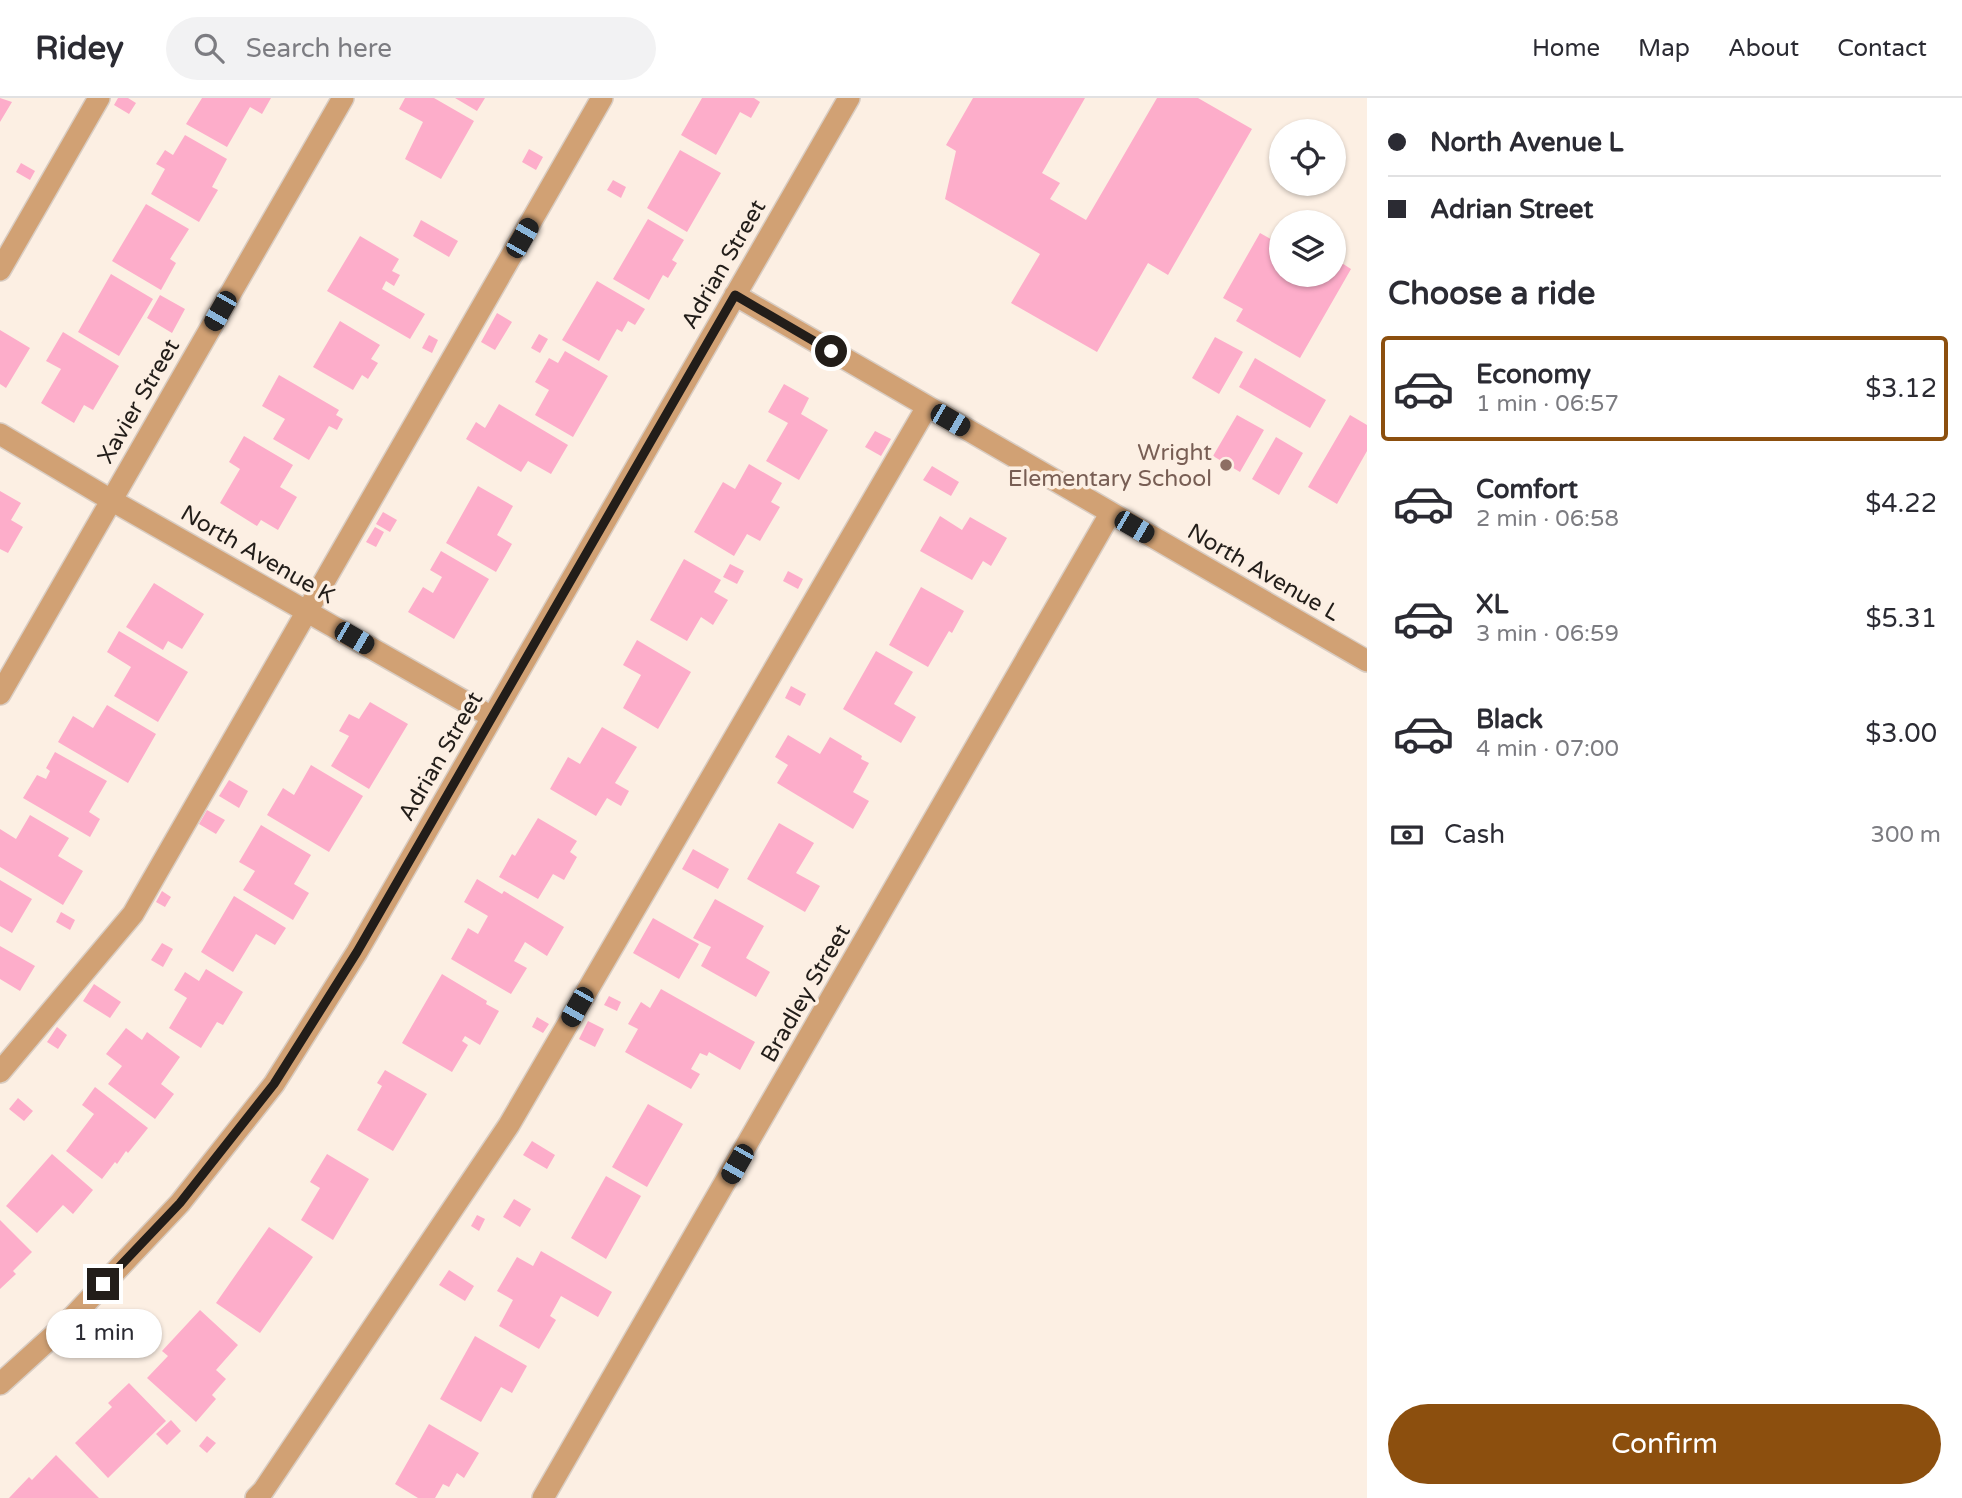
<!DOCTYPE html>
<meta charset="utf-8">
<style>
body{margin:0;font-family:"Varela Round",sans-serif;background:#f2f2f3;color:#2b2b33;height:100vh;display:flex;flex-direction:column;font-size:26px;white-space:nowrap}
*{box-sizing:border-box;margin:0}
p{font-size:23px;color:#7c7c81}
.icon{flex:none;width:38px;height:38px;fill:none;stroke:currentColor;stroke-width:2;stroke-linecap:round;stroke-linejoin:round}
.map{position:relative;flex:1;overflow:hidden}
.details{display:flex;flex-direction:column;background:#fff;width:595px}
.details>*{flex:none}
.top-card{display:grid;align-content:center;height:154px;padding:0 21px;background:#fff}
.tools{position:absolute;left:1269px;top:21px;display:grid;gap:14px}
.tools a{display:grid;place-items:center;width:77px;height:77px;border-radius:50%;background:#fff;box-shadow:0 2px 5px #0004;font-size:35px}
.end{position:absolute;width:32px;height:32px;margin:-16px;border:9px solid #221d19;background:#fff;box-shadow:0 0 0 4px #fff}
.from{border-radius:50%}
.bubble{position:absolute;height:49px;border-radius:24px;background:#fff;box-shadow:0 2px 5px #0004;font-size:23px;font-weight:600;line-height:49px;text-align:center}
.car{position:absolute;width:21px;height:42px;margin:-21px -10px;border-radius:9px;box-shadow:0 0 5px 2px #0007;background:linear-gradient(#222 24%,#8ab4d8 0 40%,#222 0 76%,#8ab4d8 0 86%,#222 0)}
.top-card b{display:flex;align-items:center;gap:24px;height:66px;font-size:26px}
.top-card b+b{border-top:2px solid #e1e1e2}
.top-card i{width:18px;height:18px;background:#2b2b33}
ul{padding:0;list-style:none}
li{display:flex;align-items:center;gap:21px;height:105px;margin:0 14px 10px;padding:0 7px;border:4px solid transparent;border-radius:7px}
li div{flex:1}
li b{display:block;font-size:26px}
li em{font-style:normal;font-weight:600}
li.active{border-color:#8c4f0e}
li>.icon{width:63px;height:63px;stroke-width:1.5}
h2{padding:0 21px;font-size:32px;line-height:84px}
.pay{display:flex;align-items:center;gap:18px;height:77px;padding:0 21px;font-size:26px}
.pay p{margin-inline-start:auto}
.cta{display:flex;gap:14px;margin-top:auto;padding:14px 21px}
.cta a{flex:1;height:80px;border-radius:42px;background:#8c4f0e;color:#fff;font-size:28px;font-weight:600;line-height:80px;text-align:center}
header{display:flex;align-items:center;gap:42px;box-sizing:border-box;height:98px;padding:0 35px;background:#fff;border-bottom:2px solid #e1e1e2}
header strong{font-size:33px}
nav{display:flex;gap:38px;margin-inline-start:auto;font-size:24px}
.search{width:490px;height:63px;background:#f2f2f3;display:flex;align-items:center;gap:18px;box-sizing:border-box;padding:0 24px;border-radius:38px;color:#7c7c81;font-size:26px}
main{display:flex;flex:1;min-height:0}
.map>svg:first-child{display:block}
.building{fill:#fdadca}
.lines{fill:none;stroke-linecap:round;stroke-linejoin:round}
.minor-casing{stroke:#d9cdc3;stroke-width:24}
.minor{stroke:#d1a174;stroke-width:21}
.route{stroke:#221d19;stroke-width:9}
.education-dot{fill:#8d6e63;stroke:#fcefe3;stroke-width:2.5}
.labels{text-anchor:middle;stroke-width:7;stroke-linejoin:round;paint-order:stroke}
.street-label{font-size:23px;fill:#221d19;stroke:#fcefe3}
.education-label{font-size:23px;fill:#785e54;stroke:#fcefe3;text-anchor:end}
</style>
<header>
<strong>Ridey</strong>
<div class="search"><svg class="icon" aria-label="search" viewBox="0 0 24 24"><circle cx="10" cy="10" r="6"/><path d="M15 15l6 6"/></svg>Search here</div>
<nav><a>Home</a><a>Map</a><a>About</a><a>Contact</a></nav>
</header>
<main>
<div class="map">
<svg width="1367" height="1400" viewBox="0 0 1367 1400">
<rect width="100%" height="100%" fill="#fcefe3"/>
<!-- building -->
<path class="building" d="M0 0 12 4 0 24Z
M118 0H128L136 5 129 16 114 7Z
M202 0H271L262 16 250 9 227 49 186 26Z
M405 0H434L474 23 441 81 405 61 423 24 399 11Z
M455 0H485L477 13Z
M702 0H754L760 4 751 20 740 14 716 57 681 37Z
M973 0H1085L1042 75 1060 85 1050 101 1086 122 1157 0H1198L1252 31 1168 177 1148 165 1097 254 1011 205 1040 156 945 101 956 53 946 47Z
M185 37 227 61 212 89 218 92 199 124 151 96 165 71 156 66 165 52 173 57Z
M529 51 543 59 536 72 522 64Z
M680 52 721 75 687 134 647 110Z
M21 65 35 73 30 82 16 74Z
M613 82 626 89 621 100 607 92Z
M146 106 189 131 170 161 176 165 161 192 112 163Z
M648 121 684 142 672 162 677 165 668 180 663 177 649 202 613 181Z
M421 122 458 143 449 159 413 138Z
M1260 135 1281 147V177H1334V160L1351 171 1300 260 1236 223 1243 211 1223 200Z
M360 138 399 161 392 173 400 177 394 188 386 183 382 191 425 216 410 241 327 193Z
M111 176 153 201 119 258 78 234Z
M597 183 645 211 635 227 628 223 622 234 617 231 599 263 562 242Z
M160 197 185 211 172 235 147 220Z
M497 215 512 224 495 252 481 244Z
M340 223 380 247 371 261 378 265 368 281 362 277 353 292 313 269Z
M0 232 30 250 6 290 0 286Z
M63 234 119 268 93 312 84 307 74 325 41 305 61 271 46 263Z
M539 236 548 241 540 255 531 250Z
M429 237 438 242 432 255 422 250Z
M1215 239 1243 254 1219 296 1192 280Z
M565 253 608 278 573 339 535 317 549 292 535 284 549 260 558 265Z
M1255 260 1326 302 1310 330 1239 289Z
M279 277 339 312 336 317 343 321 337 332 329 328 309 362 273 341 285 321 262 308Z
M784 286 809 300 801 316 828 332 799 382 766 363 788 325 768 314Z
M499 306 568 347 551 376 528 363 521 374 466 341 476 324 485 330Z
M1237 317 1264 332 1240 374 1213 358Z
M1350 317 1367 327V353L1337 406 1308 389Z
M875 333 891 341 881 358 865 349Z
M244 338 293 367 280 389 297 399 278 432 261 422 257 428 220 405 240 371 229 364Z
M1276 339 1303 355 1279 397 1252 381Z
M749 366 782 385 771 404 780 409 760 443 747 436 734 458 694 434 723 384 735 391Z
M932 368 959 384 951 398 923 382Z
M478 388 513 408 497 437 512 446 496 474 446 445Z
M0 393 21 405 11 422 23 429 8 455 0 451Z
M383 414 397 422 390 434 376 426Z
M940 418 962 432 970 419 1007 440 991 468 983 463 972 482 920 453Z
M375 429 384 434 376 449 366 444Z
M441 453 489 481 454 541 408 514 423 489 433 495 442 479 430 472Z
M684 461 721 482 714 494 728 502 713 527 701 519 687 543 650 522Z
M730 466 744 473 737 486 723 479Z
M788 473 803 481 798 491 783 483Z
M154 485 204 516 182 551 168 543 163 552 126 529Z
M921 489 964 513 952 535 949 533 928 569 889 547Z
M119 533 188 574 158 624 114 598 131 569 107 554Z
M637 542 691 574 658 631 623 610 641 577 623 567Z
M876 553 913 574 894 606 916 619 901 645 843 611Z
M791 588 806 596 800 608 785 600Z
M370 604 408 626 369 691 331 668 349 638 339 633 349 616 359 621Z
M107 607 156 636 128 685 58 644 73 618 93 630Z
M602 629 637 649 615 685 629 693 621 708 607 700 596 718 550 691 568 659 580 666Z
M788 637 820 656 830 639 862 658 861 661 869 665 853 694 869 703 853 731 777 685 788 667 775 659Z
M55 654 107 683 89 714 100 721 90 739 23 700 37 677 46 681 50 673 46 670Z
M311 667 363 698 329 754 267 717 283 690 294 697Z
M229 682 248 693 239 710 219 698Z
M207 712 225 722 216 736 199 726Z
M30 717 69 740 58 758 83 773 63 807 0 769V731L16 741Z
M538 720 577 743 570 754 577 759 564 782 553 776 538 801 499 779 512 756 515 758Z
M779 725 814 745 796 775 820 788 805 814 747 781Z
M261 727 311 757 294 786 309 795 293 822 243 792 255 773 239 764Z
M693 751 729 771 718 791 682 771Z
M477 781 502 796 504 793 564 829 547 858 525 844 514 863 527 870 511 896 451 861 468 830 478 836 488 818 464 804Z
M0 782 32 801 12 835 0 828Z
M162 793 171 799 165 809 156 804Z
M234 798 286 830 275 847 256 836 233 874 201 854Z
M715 801 764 828 746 860 770 874 756 899 701 868 711 849 693 840Z
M61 814 75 822 70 832 56 824Z
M653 820 699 846 679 881 633 855Z
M162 845 173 851 163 869 151 862Z
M0 848 35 868 20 893 0 881Z
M206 871 243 894 223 927 217 924 201 950 169 930 187 900 174 892 185 874 199 883Z
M442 876 487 903 486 906 499 913 480 947 465 938 462 943 468 947 452 974 402 945Z
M94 886 121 904 110 920 83 903Z
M661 891 755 944 740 972 709 954 707 958 700 955 691 971 700 976 691 991 625 954 638 931 628 926 641 904 650 910Z
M609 898 621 904 617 913 604 907Z
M537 919 549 926 543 935 532 929Z
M588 923 604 931 595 949 579 941Z
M57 929 67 937 58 951 47 944Z
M126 930 142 942 147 934 180 959 161 986 174 996 155 1021 108 986 122 968 106 956Z
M385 972 427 996 393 1053 357 1032 382 988 377 985Z
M95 989 148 1030 128 1055 126 1053 117 1066 115 1064 102 1081 66 1053 94 1016 82 1007Z
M18 1000 33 1013 24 1023 9 1011Z
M648 1006 683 1026 647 1089 612 1069Z
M532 1043 555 1057 547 1071 523 1057Z
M52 1056 93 1092 73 1116 63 1107 37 1135 6 1108Z
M327 1056 369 1081 333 1142 301 1122 320 1090 310 1084Z
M606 1078 641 1098 606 1161 571 1140Z
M514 1101 531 1111 520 1129 503 1119Z
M477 1117 485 1121 479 1133 471 1128Z
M0 1122 32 1154 13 1173 16 1176 0 1191Z
M269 1129 313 1159 260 1235 216 1205Z
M541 1153 612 1194 598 1219 561 1198 550 1218 556 1222 539 1251 499 1228 513 1202 497 1193 517 1159 533 1168Z
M449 1172 474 1188 465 1203 439 1187Z
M200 1212 238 1247 216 1272 226 1281 212 1297 216 1301 196 1324 147 1280 168 1258 162 1253Z
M475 1238 527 1268 512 1295 501 1289 481 1324 440 1301Z
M129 1285 166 1323 108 1380 75 1345 112 1309 108 1305Z
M171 1322 181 1333 167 1347 156 1336Z
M429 1326 479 1355 464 1380 457 1375 449 1389 443 1386 435 1400H418L395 1386Z
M207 1338 216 1345 207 1355 199 1348Z
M56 1357 99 1400H9L29 1379 32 1382Z"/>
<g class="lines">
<!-- minor casing -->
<g class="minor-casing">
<path id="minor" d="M0 172 99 0
M735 197 1367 563
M0 336 111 402 492 619
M0 596 343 0
M0 974 133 816 602 0
M0 1286 65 1227 180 1105 274 986 357 854 849 0
M256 1400 263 1393 509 1027 927 309
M543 1400 1110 416"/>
</g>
<!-- minor -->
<use href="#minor" class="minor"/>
</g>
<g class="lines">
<!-- route -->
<path class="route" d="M103 1186 180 1105 274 986 357 854 735 197 831 253"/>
</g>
<!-- markers -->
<circle class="education-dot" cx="1226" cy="367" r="7"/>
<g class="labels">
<!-- street labels -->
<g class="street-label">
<text transform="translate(723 166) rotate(-60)" y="8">Adrian Street</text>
<text transform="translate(138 303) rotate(-60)" y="8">Xavier Street</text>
<text transform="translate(258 456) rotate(30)" y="8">North Avenue K</text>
<text transform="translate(1264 474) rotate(30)" y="8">North Avenue L</text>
<text transform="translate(440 658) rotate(-60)" y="8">Adrian Street</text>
<text transform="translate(805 895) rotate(-60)" y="8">Bradley Street</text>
</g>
<!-- education labels -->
<g class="education-label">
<text x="1212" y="362">Wright<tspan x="1212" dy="26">Elementary School</tspan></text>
</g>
</g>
</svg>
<div class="tools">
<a><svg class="icon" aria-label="locate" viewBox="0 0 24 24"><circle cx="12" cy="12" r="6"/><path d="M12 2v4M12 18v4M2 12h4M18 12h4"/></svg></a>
<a><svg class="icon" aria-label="layers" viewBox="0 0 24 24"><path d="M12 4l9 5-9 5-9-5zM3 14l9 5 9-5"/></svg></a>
</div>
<i class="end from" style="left:831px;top:253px"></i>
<i class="end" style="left:103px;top:1186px"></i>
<div class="bubble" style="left:46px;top:1211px;width:116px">1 min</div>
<i class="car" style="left:522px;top:140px;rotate:30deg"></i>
<i class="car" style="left:220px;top:213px;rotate:210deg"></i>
<i class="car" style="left:950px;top:322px;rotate:120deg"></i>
<i class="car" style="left:1134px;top:429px;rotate:120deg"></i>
<i class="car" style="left:354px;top:540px;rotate:120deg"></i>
<i class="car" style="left:577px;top:909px;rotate:210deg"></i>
<i class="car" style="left:737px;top:1066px;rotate:210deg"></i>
</div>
<section class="details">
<div class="top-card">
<b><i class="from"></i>North Avenue L</b>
<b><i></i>Adrian Street</b>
</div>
<h2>Choose a ride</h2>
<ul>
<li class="active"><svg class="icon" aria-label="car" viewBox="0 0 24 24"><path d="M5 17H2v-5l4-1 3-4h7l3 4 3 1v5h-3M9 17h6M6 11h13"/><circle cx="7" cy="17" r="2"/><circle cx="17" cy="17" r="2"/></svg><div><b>Economy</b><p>1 min · 06:57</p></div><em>$3.12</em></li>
<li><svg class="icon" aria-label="car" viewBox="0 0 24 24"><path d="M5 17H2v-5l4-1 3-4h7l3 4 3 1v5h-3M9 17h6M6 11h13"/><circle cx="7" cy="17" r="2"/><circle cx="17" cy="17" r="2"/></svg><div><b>Comfort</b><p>2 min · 06:58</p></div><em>$4.22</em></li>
<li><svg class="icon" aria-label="car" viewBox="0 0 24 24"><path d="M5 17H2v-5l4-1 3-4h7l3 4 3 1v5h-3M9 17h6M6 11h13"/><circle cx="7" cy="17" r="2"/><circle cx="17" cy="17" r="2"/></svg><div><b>XL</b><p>3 min · 06:59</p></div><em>$5.31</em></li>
<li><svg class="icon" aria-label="car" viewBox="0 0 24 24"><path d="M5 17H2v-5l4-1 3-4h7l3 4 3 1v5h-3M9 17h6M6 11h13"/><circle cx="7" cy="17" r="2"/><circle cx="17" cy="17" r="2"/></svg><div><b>Black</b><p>4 min · 07:00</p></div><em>$3.00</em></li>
</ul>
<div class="pay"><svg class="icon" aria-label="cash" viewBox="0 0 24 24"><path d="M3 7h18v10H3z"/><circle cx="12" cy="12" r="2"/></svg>Cash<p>300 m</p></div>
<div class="cta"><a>Confirm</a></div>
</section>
</main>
